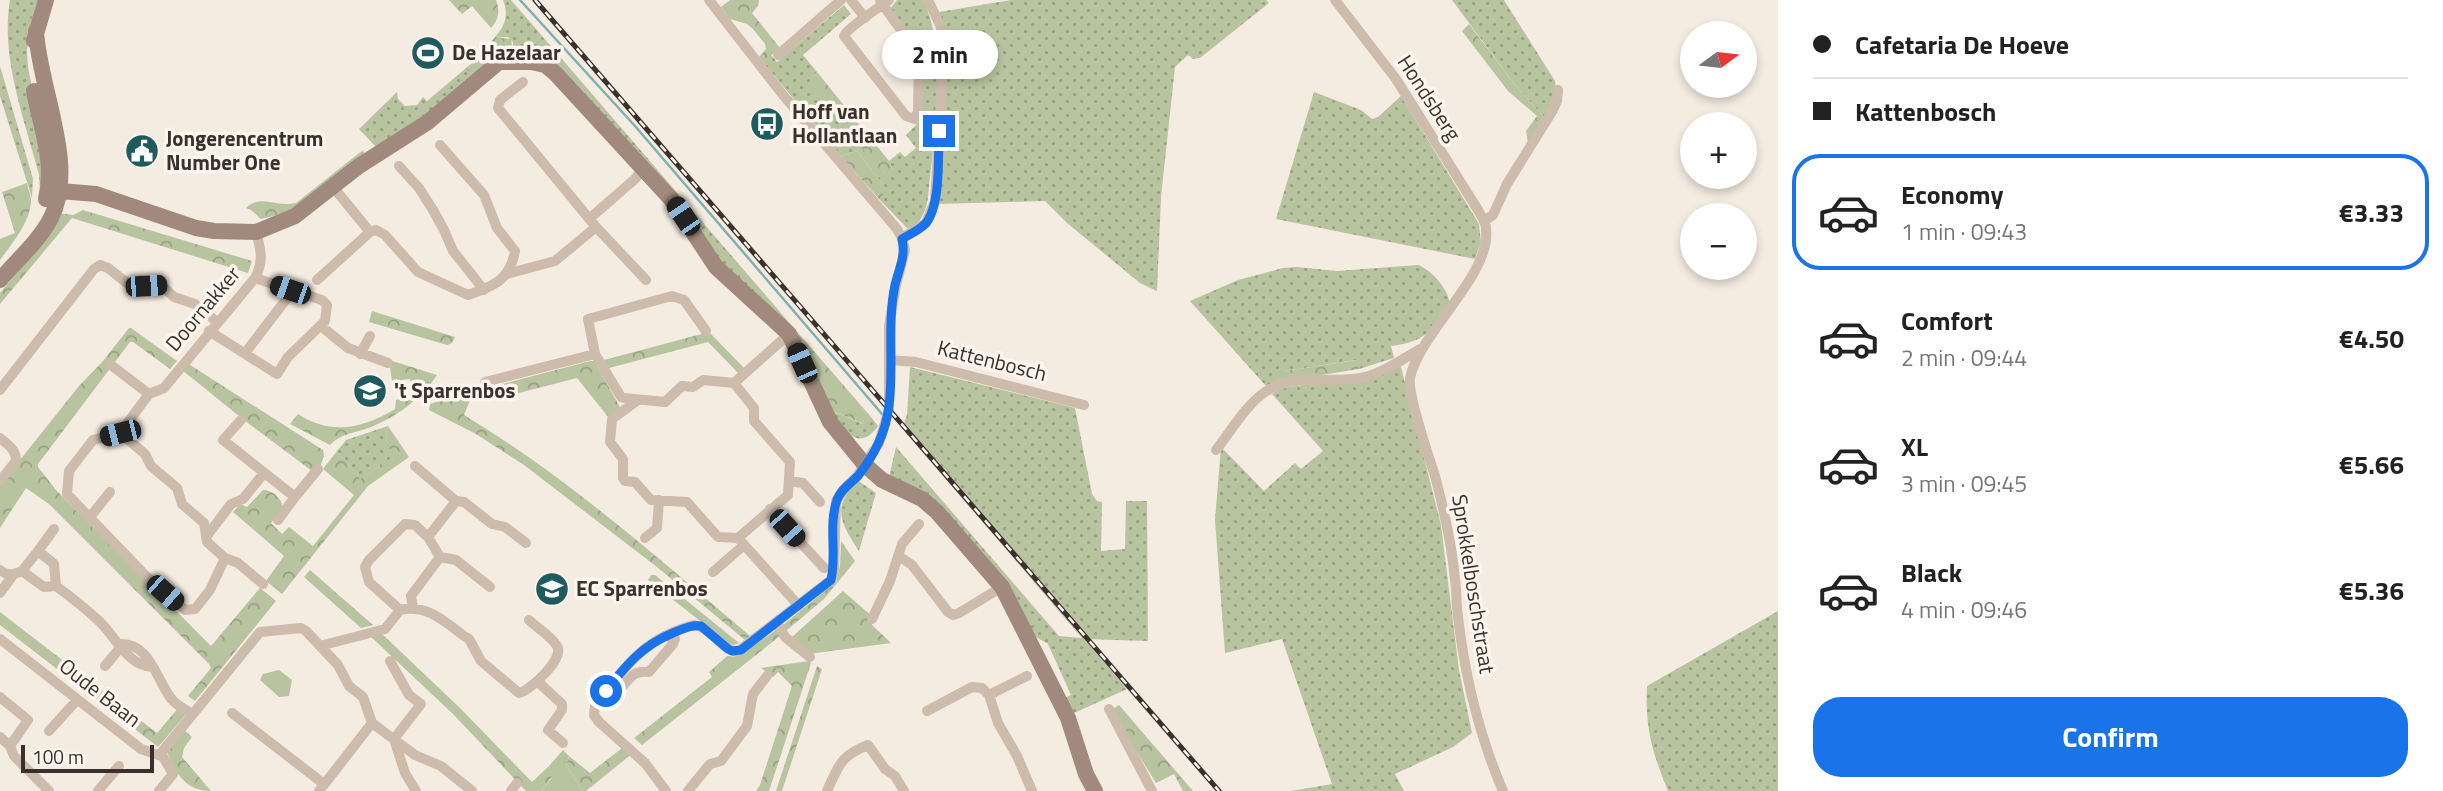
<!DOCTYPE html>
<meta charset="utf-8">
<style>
body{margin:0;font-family:"Titillium Web",sans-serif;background:#f6f6f6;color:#222;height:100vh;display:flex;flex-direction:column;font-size:26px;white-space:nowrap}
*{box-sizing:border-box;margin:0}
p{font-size:23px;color:#767676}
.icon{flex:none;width:38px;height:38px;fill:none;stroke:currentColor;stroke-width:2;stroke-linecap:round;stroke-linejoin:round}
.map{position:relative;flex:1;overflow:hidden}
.panel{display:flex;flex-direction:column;background:#fff;width:665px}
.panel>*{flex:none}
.banner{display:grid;align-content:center;height:154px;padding:0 35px;background:#fff}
.needle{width:46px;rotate:75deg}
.fabs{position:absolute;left:1680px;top:21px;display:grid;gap:14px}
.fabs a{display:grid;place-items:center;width:77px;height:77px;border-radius:50%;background:#fff;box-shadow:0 4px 10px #0003;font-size:35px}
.scale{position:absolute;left:21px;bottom:18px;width:133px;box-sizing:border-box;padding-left:7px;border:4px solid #3b302b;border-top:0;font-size:19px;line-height:24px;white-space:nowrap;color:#3b302b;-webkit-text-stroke:5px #fbf5ee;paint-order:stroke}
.end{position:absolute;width:32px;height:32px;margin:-16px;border:9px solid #1a73e8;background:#fff;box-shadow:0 0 0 4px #fff}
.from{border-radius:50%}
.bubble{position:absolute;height:49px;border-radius:24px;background:#fff;box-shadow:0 4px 10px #0003;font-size:23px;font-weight:700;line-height:49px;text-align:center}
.car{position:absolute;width:21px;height:42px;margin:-21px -10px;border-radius:9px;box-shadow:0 0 5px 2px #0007;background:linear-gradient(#222 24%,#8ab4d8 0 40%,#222 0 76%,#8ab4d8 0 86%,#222 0)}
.banner b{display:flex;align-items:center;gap:24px;height:66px;font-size:26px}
.banner b+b{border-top:2px solid #e0e0e0}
.banner i{width:18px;height:18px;background:#222}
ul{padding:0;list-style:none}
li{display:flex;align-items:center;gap:21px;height:116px;margin:0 14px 10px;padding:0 21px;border:4px solid transparent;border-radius:28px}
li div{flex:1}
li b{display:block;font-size:26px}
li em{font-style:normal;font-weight:700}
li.active{border-color:#1a73e8}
li>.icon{width:63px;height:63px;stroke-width:1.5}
.action{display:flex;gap:14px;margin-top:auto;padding:14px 35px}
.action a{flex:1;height:80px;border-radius:28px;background:#1a73e8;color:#fff;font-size:28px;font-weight:700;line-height:80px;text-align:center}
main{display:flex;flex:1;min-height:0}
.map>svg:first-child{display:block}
.grass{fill:url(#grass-dots)}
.forest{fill:url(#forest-crowns)}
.park{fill:#b8c4a0}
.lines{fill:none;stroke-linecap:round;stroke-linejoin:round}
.stream{stroke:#7fb0b2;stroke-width:2.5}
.street{stroke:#cdbbac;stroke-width:10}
.secondary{stroke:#a18a7d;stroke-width:16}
.rail-casing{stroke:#3b302b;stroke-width:5}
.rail{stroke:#fbf5ee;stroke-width:2.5;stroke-dasharray:8;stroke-linecap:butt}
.route{stroke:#1a73e8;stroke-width:9}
.labels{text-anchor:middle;stroke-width:7;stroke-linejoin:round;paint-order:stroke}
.poi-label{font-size:21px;font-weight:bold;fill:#3b302b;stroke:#fbf5ee;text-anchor:start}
.street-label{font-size:21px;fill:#3b302b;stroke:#fbf5ee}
</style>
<main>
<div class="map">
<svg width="1778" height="791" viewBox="0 0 1778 791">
<defs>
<pattern id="grass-dots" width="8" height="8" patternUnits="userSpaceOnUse" patternTransform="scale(1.75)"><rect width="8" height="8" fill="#b8c4a0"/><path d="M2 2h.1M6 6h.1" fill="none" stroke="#97a083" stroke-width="1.8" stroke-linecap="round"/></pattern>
<pattern id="forest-crowns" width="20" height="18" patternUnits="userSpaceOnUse" patternTransform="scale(1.75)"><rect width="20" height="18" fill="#b8c4a0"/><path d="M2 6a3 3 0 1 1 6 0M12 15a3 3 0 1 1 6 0" fill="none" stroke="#97a083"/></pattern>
</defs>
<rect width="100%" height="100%" fill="#f4ebe1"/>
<!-- grass -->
<path class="grass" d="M10 0H40L28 39 27 52 28 67 45 150 40 193 39 175C25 120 0 58 10 0Z
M503 0H511L793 327 791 328 731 274 544 57 513 53V42L508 37H495C505 26 509 15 503 0Z
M897 0H923C949 52 933 140 928 198 926 210 920 227 907 228L879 199 885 187 857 151 841 156 763 62 771 55 777 62 844 5 851 14 803 55 817 72 811 78 853 138 884 173 892 168 889 161 900 152 905 157 916 148 906 135 922 119 923 51 890 9Z
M1011 0H1266L1269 3 1200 58 1193 59 1188 55 1175 67 1161 197 1157 291 1140 283 1067 223 1045 201 936 204 939 12Z
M1452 0H1504L1555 81 1556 90 1545 118 1515 85Z
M0 66 33 179 32 198 0 96Z
M466 68 473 77 438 107 376 147 359 129 397 92 398 99 405 106 417 105 423 97 427 101Z
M1314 92 1361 110 1372 119 1378 117 1401 96 1479 224 1481 242 1475 259 1276 219Z
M1418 265C1432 270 1448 289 1450 304 1428 332 1428 341 1391 346L1394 358 1359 369 1356 360 1285 371 1266 386 1190 301 1238 280 1283 268 1297 267 1337 271Z
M1400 363 1441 525 1459 670 1472 733 1453 747 1395 774 1404 791H1291L1332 784 1282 639 1225 653 1215 520 1221 447 1264 491 1295 463 1301 469 1323 451 1272 394 1282 388 1353 378Z
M910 367 1075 408 1092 494 1097 501 1102 502 1101 551 1125 549 1126 501H1147L1148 641 1084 639 1127 689 1072 714 1064 698 1071 695 1048 644 1034 636 999 581 889 477 896 447 1059 636 1082 638 902 428 907 415Z
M828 409 863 424 871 417 878 426C857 455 843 427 828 409Z
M388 426C384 438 386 446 396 455L360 479 337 451 346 440Z
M857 480 876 493 859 551C840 522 832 509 857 480Z
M1778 611V791H1668C1652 752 1645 728 1647 686Z"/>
<!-- forest -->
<path class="forest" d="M449 0H496C500 11 499 19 491 28L472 6 462 14Z
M730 0H759L758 6 752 13 780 48 763 62 759 57 766 49 765 44 753 29 747 24 730 19 721 7Z
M1469 24 1515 85 1545 118 1528 143 1526 131 1537 116 1508 91 1462 31Z
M495 37 511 39 513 53 497 55 473 77 466 68 491 48 490 43Z
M817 72 889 161 892 168 887 174 879 170 810 83 811 78Z
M363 150 365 155C333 181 303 211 261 219L251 210 246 208C261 193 278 208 296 203Z
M857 151 885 187 884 193 879 199 841 156Z
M27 183C28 189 31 195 31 200 31 221 12 244 0 260V239L15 233 2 192Z
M83 210 252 261 248 273 72 218 0 304V293L39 247 58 213 73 215Z
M372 311 455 337 452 343 447 345 369 322Z
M793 327 871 417 864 424 828 409 791 328Z
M129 328H131L177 361 170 369 133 342H130L38 464V467L56 490 211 646 260 588 276 601 195 701 188 696 211 668 209 664 49 504 26 488 0 528V485L79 386 103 361Z
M709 332 746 370 740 375 708 342 609 368 604 360Z
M389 360 437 375C422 398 396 417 371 427 356 433 341 433 330 445L290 424 298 414C331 436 364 428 395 409L396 400 412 396 410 379 392 381Z
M1357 360 1359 369 1297 379 1266 386 1271 378 1285 371Z
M590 361H594L620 407 609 418 577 378 487 401 483 389Z
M187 363 323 450 324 456 320 467 312 471 244 420 182 370Z
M474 390 464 415C567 477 658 558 750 636L745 640 657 567 524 465 476 434 429 410 430 404Z
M388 426 409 457 368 486 282 594 266 581 284 556 233 512 240 504 247 507 263 490C273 490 281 498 283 507L271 523 282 534 289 527 313 546 354 495 323 469 337 451 360 479 395 455C386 446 384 438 388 426Z
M841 541 855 561 824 599 786 631 783 625 836 582 840 566Z
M310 570 373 625 361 628 304 577Z
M651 575H655L739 643 733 645 728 643 648 580Z
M843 591 874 618 871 624 891 643 808 654 792 637Z
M0 612 157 733 180 706 188 712 158 747 0 625Z
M776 630 780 636 642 745 634 738 712 677 709 672 727 656 737 657Z
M380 632 460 708 532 782 549 766 552 777 541 791H526L453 714 369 635Z
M809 661 811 663 769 791H756L760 785 792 686 778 672 773 677 761 668Z
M817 666 822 669 782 791H776Z
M1119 705 1193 791H1183L1174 774 1156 783 1111 710Z
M184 730 192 737 184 748 182 757 211 791C185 791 176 773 167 752Z
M626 745 633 753 586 791H583L566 766 569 756 590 773Z"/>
<!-- park -->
<path class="park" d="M279 670 292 680 289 696 279 697 260 680 263 674Z
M563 750 569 756 566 766 583 791H541L552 778 549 766Z"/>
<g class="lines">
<!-- stream -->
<path class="stream" d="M520 0 635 126 882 414"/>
<!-- street -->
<path class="street" d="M851 0 865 18
M880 0 883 5 919 55 918 111 915 119 906 116 844 36C848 27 879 8 889 0
M1335 0 1396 79 1478 210C1481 216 1486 222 1486 229 1492 274 1419 333 1410 378 1407 395 1429 456 1435 476 1444 510 1452 544 1455 580 1457 592 1456 605 1458 617 1465 677 1479 735 1503 791
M778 55 841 0
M523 82 500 100 498 108 596 227 646 280
M399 166 419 188 433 210 444 230 453 251 484 290
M334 188 370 232
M589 219 635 179 644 167
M1484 221 1493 215 1507 184 1553 110 1557 101 1558 90
M902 238 926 223 935 201 944 47 941 27 928 0
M507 274 555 261 596 227
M317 280 370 232 376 230 385 235 418 272 468 295C494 286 510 280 515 251L497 228 484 195 440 145
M321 326 348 348 388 363
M209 331 277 374 288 357 325 321 327 305 322 300 255 278
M245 353 288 297 290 290
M360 354 370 336
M595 354 588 319 672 296 684 300 706 331
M889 360 916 362 1084 405
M111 365 149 394
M485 382 595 354 621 397 624 398 665 402 682 386 693 387 703 380 734 383 754 408V421L790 462 788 495 738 538 718 537 687 502 651 500 635 482 625 481 623 478V459L610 442 612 419 638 400
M734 383 789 334
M0 390 94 269 100 265 108 268 132 287 161 285 174 297 195 304 217 322
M241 420 223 440 295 497 318 469
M120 433 145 454 151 466 177 488 182 504 204 523 207 542 225 558 238 563 263 584
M0 438C8 445 16 449 16 461L0 481
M1216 450C1231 431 1245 406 1265 392 1295 372 1329 384 1361 378 1381 374 1403 359 1420 349
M415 466 456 501 464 502 492 524 505 527 526 543
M789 481 803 483 820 502
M770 509 824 568
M90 517 110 492
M278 520 295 497
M54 529 38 551 54 564 56 586C71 597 86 609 99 621 115 636 128 666 152 667
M206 537 231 504 243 499 264 473
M428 537 415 525 405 524 369 560 365 567 369 582 400 610C427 604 444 621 464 636L469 639 481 661 519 693C530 691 565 658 557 646 551 636 537 628 529 620
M645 538 657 528 659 500
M738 538 799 606
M899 556 912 565 948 612 953 615 959 613 1002 587
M440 557 456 560 490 587
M225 558 210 590 195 609 185 610 146 576 67 494 69 471 93 440 120 433 149 394 164 388 255 278C264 261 261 250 256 232
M0 570C8 576 13 575 22 571L44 587 56 586
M22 571 38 551
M713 572 744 545
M0 593 13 575
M413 607 411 596 440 557 428 537 456 501
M872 619 890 581 902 544 919 524
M777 623 785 637 810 657
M0 639 141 749 158 755 161 753
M119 644C149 642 155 676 170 697 175 705 185 709 192 714
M320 646 385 629 400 610
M390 661 409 695 421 704 394 739
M105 666 120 648
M537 681 562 704V710L548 730 563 743
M623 686C631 676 635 670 649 672L673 644 675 639 666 636
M989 695 1027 676
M0 697 28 720 10 746
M1109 709 1152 791
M927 711 972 687 982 688 989 695 998 723 1017 756 1032 791
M232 713 324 784
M49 731 77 700
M0 737 10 746 14 756 49 791
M394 739 405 773 416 791
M161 753 260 632 301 628 306 631 338 665 349 686 363 697 372 723 415 755 441 766 472 791
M98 791 119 766
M159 791 173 774 161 753
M319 791 372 723
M511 791 517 783
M666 791 645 763 599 722 594 715 595 706C625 667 643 638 694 625 712 627 720 649 737 652L831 580 834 569 836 501 843 490 857 476 879 443 889 409V326L896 285 905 250 902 238 897 229 783 95 709 0
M688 791 710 764 721 761 747 726 753 694 767 676
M827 791C839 765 840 756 868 745L885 769 895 776 904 791"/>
<!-- secondary -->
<path class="secondary" d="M34 41 46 0
M34 91C41 128 55 162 46 199
M48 190 96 194 196 228 214 231 256 232 295 216 359 166 428 122 499 62H531L545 65 555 73 671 199 716 267 789 334 830 422 865 465 882 480 922 499 937 512 1002 587 1068 718 1086 774 1095 791
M0 280C17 260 39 241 51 218 78 165 39 88 36 31"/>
<!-- rail casing -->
<g class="rail-casing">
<path id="rail" d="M535 0 1219 791"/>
</g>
<!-- rail -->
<use href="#rail" class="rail"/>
</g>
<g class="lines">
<!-- route -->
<path class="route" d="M606 691C626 665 643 645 673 633 683 629 690 625 701 626L728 649 732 651 741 650 831 580C837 554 828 525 837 500 841 489 850 484 858 476 865 467 873 455 878 444 901 398 884 336 895 285 899 268 906 257 902 239 910 234 920 230 926 223 941 205 938 155 939 131"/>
</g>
<!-- icons -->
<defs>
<g id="stadium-disc" transform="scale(1.75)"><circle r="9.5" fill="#1f5a5e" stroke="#fbf5ee"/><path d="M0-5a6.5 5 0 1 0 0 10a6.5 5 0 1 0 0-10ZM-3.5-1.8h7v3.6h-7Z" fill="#fff"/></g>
<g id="bus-disc" transform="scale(1.75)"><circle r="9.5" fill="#1f5a5e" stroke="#fbf5ee"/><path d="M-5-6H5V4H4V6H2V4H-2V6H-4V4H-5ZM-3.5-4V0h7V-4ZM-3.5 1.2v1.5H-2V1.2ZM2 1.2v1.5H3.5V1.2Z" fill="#fff"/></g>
<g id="civic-disc" transform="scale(1.75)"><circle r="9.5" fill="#1f5a5e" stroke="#fbf5ee"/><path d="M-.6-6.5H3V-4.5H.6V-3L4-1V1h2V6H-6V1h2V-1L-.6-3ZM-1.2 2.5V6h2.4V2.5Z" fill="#fff"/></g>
<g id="school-disc" transform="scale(1.75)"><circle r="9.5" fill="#1f5a5e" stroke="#fbf5ee"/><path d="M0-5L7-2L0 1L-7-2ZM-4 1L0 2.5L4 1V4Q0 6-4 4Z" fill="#fff"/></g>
</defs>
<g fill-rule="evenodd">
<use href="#stadium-disc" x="428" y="53"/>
<use href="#bus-disc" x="767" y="124"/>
<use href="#civic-disc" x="142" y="151"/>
<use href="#school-disc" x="370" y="391"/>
<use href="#school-disc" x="552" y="589"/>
</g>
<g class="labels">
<!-- poi labels -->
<g class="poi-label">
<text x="452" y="60">De Hazelaar</text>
<text x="792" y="119">Hoff van<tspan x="792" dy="24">Hollantlaan</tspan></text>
<text x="166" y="146">Jongerencentrum<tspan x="166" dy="24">Number One</tspan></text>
<text x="394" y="398">'t Sparrenbos</text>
<text x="576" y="596">EC Sparrenbos</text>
</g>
<!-- street labels -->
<g class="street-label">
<text transform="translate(1429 98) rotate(57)" y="7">Hondsberg</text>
<text transform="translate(203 309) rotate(-50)" y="7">Doornakker</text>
<text transform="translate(992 361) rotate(14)" y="7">Kattenbosch</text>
<text transform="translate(1473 584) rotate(81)" y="7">Sprokkelboschstraat</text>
<text transform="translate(100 693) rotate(38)" y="7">Oude Baan</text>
</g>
</g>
</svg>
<div class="fabs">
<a><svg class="needle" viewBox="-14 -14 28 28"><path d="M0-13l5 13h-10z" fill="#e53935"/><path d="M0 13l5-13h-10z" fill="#767676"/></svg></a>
<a>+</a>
<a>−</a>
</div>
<div class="scale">100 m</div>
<i class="end from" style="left:606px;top:691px"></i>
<i class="end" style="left:939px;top:131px"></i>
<div class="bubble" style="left:882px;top:30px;width:116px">2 min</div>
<i class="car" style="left:683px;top:216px;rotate:326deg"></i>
<i class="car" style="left:146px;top:286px;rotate:87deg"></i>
<i class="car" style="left:290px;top:290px;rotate:289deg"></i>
<i class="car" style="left:802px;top:363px;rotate:336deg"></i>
<i class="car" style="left:120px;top:433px;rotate:256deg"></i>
<i class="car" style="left:787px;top:528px;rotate:138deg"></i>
<i class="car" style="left:165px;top:593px;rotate:131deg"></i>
</div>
<section class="panel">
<div class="banner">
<b><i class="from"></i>Cafetaria De Hoeve</b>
<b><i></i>Kattenbosch</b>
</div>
<ul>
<li class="active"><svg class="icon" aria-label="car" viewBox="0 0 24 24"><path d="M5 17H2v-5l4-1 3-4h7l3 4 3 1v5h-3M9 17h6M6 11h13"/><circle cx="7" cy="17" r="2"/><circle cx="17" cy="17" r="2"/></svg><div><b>Economy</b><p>1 min · 09:43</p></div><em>€3.33</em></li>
<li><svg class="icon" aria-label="car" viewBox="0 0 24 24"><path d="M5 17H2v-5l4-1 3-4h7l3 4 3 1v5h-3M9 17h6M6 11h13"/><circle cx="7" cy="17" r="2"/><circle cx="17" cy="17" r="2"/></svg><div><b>Comfort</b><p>2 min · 09:44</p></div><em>€4.50</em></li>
<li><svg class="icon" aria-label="car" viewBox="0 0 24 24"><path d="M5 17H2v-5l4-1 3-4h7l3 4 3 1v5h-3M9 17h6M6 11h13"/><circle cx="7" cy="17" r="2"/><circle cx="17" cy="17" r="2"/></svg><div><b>XL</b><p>3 min · 09:45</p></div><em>€5.66</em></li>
<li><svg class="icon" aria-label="car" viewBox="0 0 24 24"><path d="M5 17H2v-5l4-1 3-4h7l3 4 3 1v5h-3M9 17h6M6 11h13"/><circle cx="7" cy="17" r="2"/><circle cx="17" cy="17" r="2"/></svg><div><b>Black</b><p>4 min · 09:46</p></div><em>€5.36</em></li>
</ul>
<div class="action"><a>Confirm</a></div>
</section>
</main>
